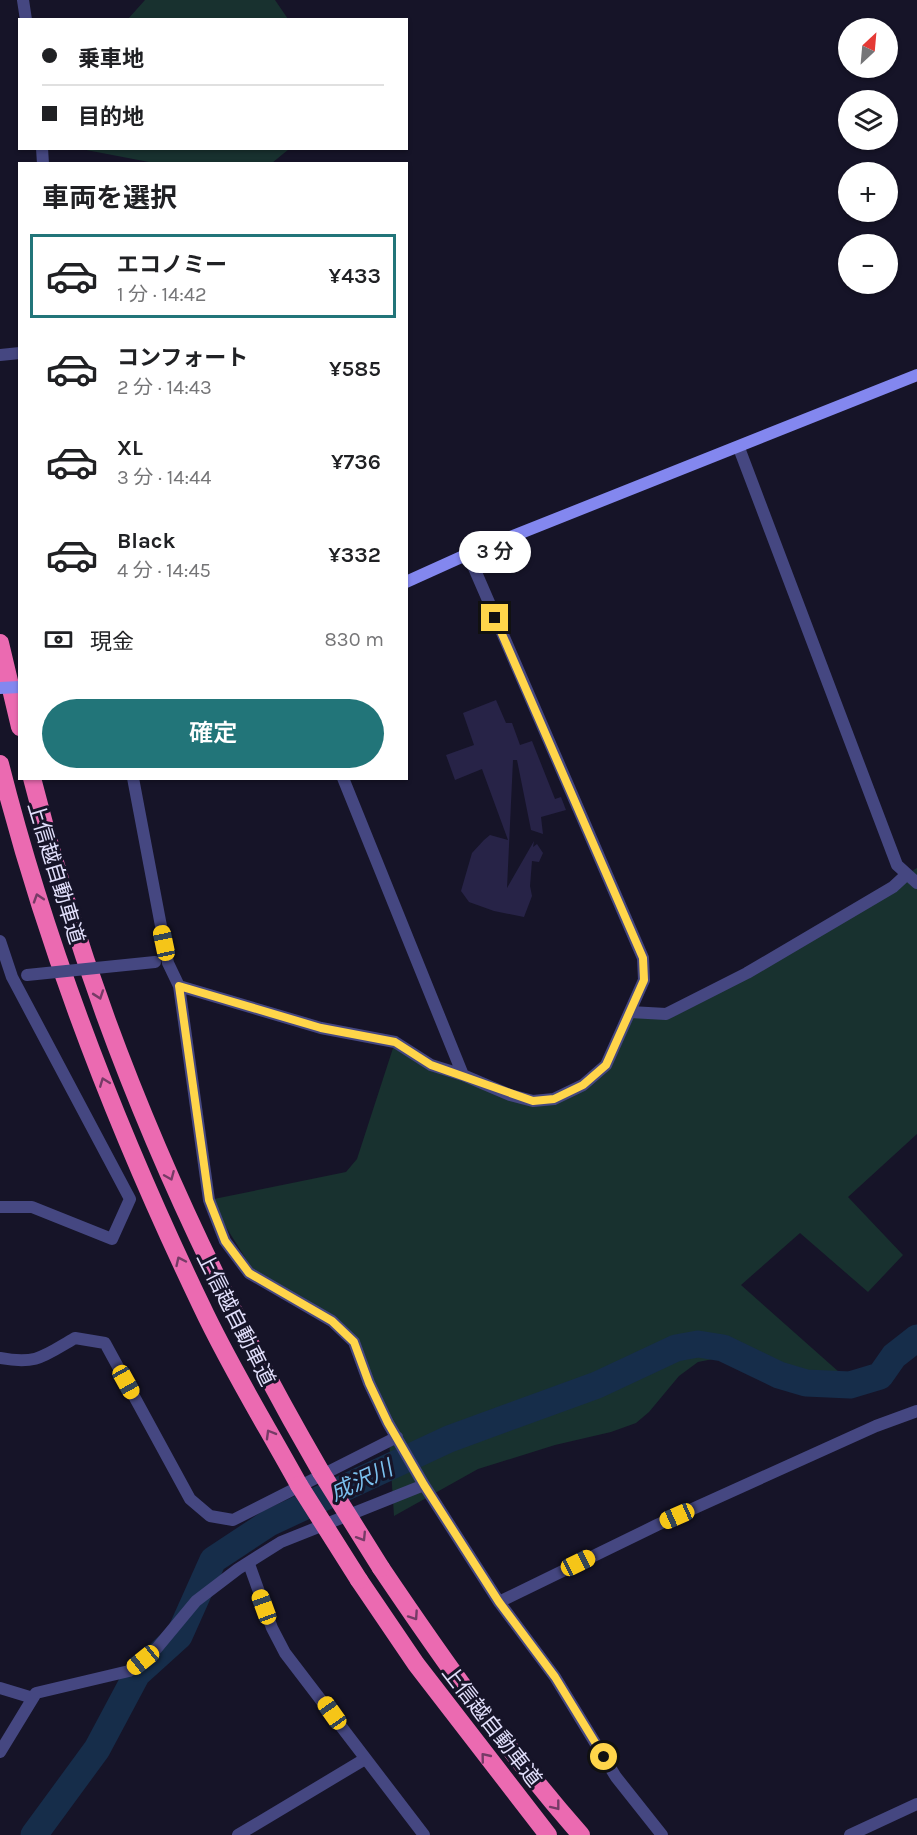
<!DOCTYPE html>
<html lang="ja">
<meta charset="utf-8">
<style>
body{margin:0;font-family:Karla,"Noto Sans JP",sans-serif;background:#f6f6f6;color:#202124;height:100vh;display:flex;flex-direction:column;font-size:22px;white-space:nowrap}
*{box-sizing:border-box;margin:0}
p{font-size:20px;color:#757577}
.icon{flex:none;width:33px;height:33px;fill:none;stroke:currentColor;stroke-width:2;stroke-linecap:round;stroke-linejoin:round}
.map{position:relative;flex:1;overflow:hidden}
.details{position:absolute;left:18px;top:162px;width:390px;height:618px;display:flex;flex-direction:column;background:#fff;border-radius:0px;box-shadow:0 2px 4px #0004}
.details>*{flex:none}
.banner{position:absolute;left:18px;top:18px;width:390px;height:132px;border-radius:0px;box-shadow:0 2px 4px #0004;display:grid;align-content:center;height:132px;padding:0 24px;background:#fff}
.needle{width:39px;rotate:26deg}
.buttons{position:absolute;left:838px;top:18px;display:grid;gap:12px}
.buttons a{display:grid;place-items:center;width:60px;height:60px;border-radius:50%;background:#fff;box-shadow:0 2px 4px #0004;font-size:30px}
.end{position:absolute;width:27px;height:27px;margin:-14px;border:8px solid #ffd54a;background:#111;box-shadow:0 0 0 3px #111}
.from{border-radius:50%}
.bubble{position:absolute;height:42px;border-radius:21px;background:#fff;box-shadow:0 2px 4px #0004;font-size:20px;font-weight:600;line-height:42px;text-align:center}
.car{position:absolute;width:18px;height:36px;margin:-18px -9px;border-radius:8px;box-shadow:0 0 4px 2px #0007;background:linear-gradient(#f5c518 24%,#345 0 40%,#f5c518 0 76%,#345 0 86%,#f5c518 0)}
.banner b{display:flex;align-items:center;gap:21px;height:57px;font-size:22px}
.banner b+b{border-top:2px solid #e0e0e0}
.banner i{width:15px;height:15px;background:#202124}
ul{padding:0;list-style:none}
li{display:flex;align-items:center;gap:18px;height:84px;margin:0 12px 9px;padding:0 12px;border:3px solid transparent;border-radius:0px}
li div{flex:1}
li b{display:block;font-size:22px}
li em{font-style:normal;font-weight:600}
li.current{border-color:#227579}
li>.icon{width:54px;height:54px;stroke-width:1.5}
h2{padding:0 24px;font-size:27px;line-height:72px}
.pay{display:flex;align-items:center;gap:15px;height:66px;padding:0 24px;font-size:22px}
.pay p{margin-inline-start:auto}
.cta{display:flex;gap:12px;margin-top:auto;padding:12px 24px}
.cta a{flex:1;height:69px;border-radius:36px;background:#227579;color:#fff;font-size:24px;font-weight:600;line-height:69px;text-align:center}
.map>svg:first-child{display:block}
.green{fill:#18312f}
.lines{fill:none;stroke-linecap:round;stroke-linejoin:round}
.river{stroke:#162d4a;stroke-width:27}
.building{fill:#272347}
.street{stroke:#454781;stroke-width:12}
.secondary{stroke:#8387ef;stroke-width:12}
.highway{stroke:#eb6ab1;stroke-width:18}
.street-bridge{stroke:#454781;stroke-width:12}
.secondary-bridge{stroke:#8387ef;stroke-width:12}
.highway-bridge{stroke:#eb6ab1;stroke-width:18}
.oneway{stroke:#763b66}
.route{stroke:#ffd54a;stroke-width:8}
.labels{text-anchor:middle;stroke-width:6;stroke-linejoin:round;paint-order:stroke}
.street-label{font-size:21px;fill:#e1dffb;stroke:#161428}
.water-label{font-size:22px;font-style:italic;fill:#7bc0ee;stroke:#161428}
</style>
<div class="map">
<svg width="917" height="1835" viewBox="0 0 917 1835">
<rect width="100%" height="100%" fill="#161428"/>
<!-- green -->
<path class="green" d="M145 0H275L288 19H128Z
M81 149 289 148V149L272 163H154Z
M917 868V1134L848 1197 903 1255 868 1292 800 1233 741 1285 848 1380 812 1379 728 1356 698 1362 679 1376 649 1412 636 1423 611 1432 555 1445 478 1469 394 1516 388 1423 354 1342 294 1300 251 1267 209 1200 346 1172 357 1159 395 1042 510 1095 554 1099 606 1065 630 1012 667 1014Z"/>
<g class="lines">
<!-- river -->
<path class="river" d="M34 1835 97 1749 137 1674 179 1636 213 1560 269 1523 449 1439 597 1385 676 1348 698 1344 723 1348 779 1375 806 1383 850 1385 880 1376 894 1356 917 1338"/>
</g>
<!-- building -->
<path class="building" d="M496 700 506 723H512L520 745 532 741 555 799 561 797 566 810 541 817 543 834 531 830 517 760H513L507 888 534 841 533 847 537 844 543 853 539 862 532 861 530 886 532 896 524 917 494 911 469 902 461 891 472 853 484 840 490 835 508 840 482 769 455 780 446 755 474 745 463 713Z"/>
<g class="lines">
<!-- street -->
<path class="street" d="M23 0 26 20
M42 148 43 164
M0 355 20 353
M739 448 897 865 917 883
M133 778 168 963 179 986 209 1200 225 1241 249 1273 332 1321 354 1342 369 1383 388 1423 424 1485 499 1602 555 1677 616 1777 662 1835
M343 778 463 1075
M0 941 12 977 130 1199 112 1239 32 1207H0
M179 986 321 1028 395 1042 431 1065 463 1075 510 1095 533 1101 554 1099 583 1085 606 1065 644 980 643 958 468 554
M630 1012 666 1014 747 973 893 887 906 875
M0 1358C37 1365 44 1356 75 1338L105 1343 190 1499 210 1516 233 1520 397 1437
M249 1564 272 1628 285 1653 424 1835
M499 1602 657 1525 876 1426 917 1411
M0 1688 33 1698
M0 1752 36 1693 129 1671 157 1648 196 1601 238 1569 281 1542 424 1485
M238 1835 365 1759
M850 1835 917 1804"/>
<!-- secondary -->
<path class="secondary" d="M406 582 468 554 917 375"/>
<!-- highway -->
<path class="highway" d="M0 643 20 727
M0 764C47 950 118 1132 201 1305 230 1367 266 1425 299 1485
M32 778C93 1022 195 1255 321 1472
M381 1568C443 1660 507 1751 581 1835
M359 1580 416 1664 548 1835"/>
<!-- street-bridge -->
<path class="street-bridge" d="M27 975 155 962"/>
<!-- secondary-bridge -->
<path class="secondary-bridge" d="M0 688 20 687"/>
<!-- highway-bridge -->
<path class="highway-bridge" d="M321 1472 381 1568
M299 1485 359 1580"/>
</g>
<!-- one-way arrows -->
<defs><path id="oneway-chevron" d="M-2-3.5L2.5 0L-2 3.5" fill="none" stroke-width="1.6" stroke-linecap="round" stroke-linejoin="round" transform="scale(1.5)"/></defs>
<g class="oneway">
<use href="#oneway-chevron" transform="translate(38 898) rotate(-108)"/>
<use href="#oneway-chevron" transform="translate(99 995) rotate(71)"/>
<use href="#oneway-chevron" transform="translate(104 1082) rotate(-111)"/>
<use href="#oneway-chevron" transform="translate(170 1176) rotate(67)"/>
<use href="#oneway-chevron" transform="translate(180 1261) rotate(-115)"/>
<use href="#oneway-chevron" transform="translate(270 1434) rotate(-120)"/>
<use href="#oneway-chevron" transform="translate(362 1537) rotate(58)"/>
<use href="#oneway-chevron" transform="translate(414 1616) rotate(56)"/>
<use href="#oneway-chevron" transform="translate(485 1757) rotate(-129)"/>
<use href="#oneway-chevron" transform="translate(556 1806) rotate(52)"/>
</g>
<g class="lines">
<!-- route -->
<path class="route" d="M495 618 643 958 644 980 606 1065 583 1085 554 1099 533 1101 431 1065 395 1042 321 1028 179 986 209 1200 225 1241 249 1273 332 1321 354 1342 369 1383 388 1423 424 1485 499 1602 555 1677 604 1757"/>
</g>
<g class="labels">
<!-- street labels -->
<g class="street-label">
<text transform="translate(56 873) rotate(73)" y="7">上信越自動車道</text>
<text transform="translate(236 1319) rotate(63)" y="7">上信越自動車道</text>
<text transform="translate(492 1726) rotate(52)" y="7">上信越自動車道</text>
</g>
<!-- water labels -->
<g class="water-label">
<text transform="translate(361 1480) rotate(-25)" y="8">成沢川</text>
</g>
</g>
</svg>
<div class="buttons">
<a><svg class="needle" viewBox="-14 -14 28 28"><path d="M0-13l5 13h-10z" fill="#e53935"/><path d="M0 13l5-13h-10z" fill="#757577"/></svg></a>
<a><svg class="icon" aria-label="layers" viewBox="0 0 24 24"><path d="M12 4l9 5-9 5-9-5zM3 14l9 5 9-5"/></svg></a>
<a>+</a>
<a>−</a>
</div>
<i class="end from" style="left:604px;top:1757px"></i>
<i class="end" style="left:495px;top:618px"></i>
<div class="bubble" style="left:459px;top:531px;width:72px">3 分</div>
<i class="car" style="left:164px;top:943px;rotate:348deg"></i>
<i class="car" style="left:126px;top:1382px;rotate:151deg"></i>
<i class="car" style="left:677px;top:1516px;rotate:246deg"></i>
<i class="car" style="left:578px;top:1563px;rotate:64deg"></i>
<i class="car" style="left:264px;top:1607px;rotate:340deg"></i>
<i class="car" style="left:143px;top:1660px;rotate:231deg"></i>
<i class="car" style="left:332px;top:1713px;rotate:325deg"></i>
<div class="banner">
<b><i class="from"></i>乗車地</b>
<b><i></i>目的地</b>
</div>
<section class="details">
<h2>車両を選択</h2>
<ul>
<li class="current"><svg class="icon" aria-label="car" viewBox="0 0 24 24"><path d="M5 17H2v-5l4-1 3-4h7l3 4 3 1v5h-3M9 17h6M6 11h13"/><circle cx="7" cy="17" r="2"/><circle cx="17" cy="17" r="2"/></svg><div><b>エコノミー</b><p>1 分 · 14:42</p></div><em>¥433</em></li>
<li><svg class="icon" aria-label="car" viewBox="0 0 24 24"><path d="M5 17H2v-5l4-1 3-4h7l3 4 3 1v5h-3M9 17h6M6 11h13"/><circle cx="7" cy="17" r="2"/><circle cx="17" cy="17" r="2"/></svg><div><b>コンフォート</b><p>2 分 · 14:43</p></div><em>¥585</em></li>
<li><svg class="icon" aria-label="car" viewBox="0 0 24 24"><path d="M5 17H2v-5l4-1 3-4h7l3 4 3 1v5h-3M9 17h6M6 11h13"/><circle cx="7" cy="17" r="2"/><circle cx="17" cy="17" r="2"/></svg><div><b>XL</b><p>3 分 · 14:44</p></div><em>¥736</em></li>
<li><svg class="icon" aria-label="car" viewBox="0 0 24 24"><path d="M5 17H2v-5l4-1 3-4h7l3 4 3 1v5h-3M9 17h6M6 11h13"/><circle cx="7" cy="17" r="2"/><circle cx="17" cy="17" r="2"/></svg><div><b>Black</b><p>4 分 · 14:45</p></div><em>¥332</em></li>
</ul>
<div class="pay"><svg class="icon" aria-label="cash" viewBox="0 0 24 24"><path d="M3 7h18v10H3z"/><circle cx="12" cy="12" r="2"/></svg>現金<p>830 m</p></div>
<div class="cta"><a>確定</a></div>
</section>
</div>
